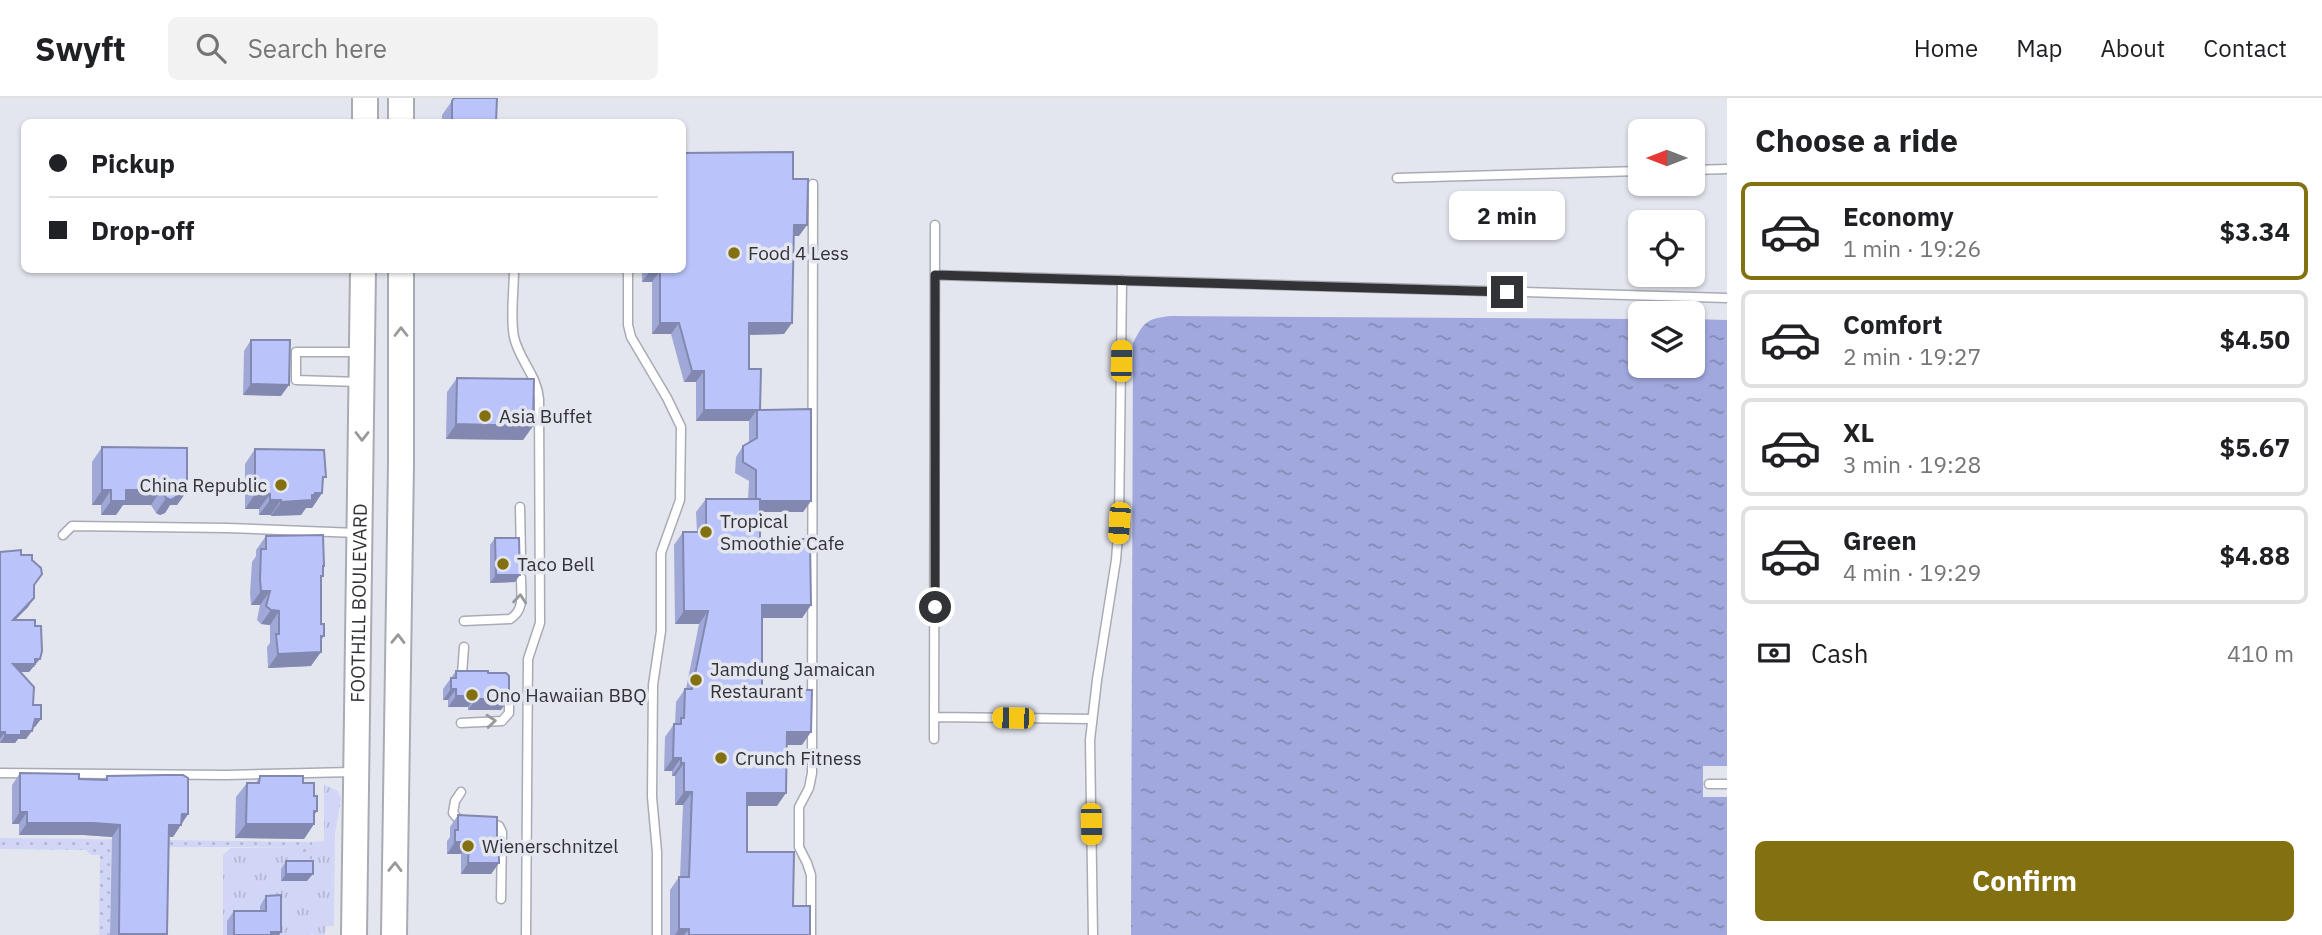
<!DOCTYPE html>
<meta charset="utf-8">
<style>
body{margin:0;font-family:"IBM Plex Sans",sans-serif;background:#f2f2f2;color:#202124;height:100vh;display:flex;flex-direction:column;font-size:26px;white-space:nowrap}
*{box-sizing:border-box;margin:0}
p{font-size:23px;color:#757577}
.icon{flex:none;width:38px;height:38px;fill:none;stroke:currentColor;stroke-width:2;stroke-linecap:round;stroke-linejoin:round}
.map{position:relative;flex:1;overflow:hidden}
.panel{display:flex;flex-direction:column;background:#fff;width:595px}
.panel>*{flex:none}
.banner{position:absolute;left:21px;top:21px;width:665px;height:154px;border-radius:10px;box-shadow:0 2px 5px #0004;display:grid;align-content:center;height:154px;padding:0 28px;background:#fff}
.needle{width:46px;rotate:270deg}
.fabs{position:absolute;left:1628px;top:21px;display:grid;gap:14px}
.fabs a{display:grid;place-items:center;width:77px;height:77px;border-radius:10px;background:#fff;box-shadow:0 2px 5px #0004;font-size:35px}
.end{position:absolute;width:32px;height:32px;margin:-16px;border:9px solid #323337;background:#fff;box-shadow:0 0 0 4px #fff}
.from{border-radius:50%}
.bubble{position:absolute;height:49px;border-radius:10px;background:#fff;box-shadow:0 2px 5px #0004;font-size:23px;font-weight:800;line-height:49px;text-align:center}
.car{position:absolute;width:21px;height:42px;margin:-21px -10px;border-radius:9px;box-shadow:0 0 5px 2px #0007;background:linear-gradient(#f5c518 24%,#345 0 40%,#f5c518 0 76%,#345 0 86%,#f5c518 0)}
.banner b{display:flex;align-items:center;gap:24px;height:66px;font-size:26px}
.banner b+b{border-top:2px solid #e0e0e0}
.banner i{width:18px;height:18px;background:#202124}
ul{padding:0;list-style:none}
li{display:flex;align-items:center;gap:21px;height:98px;margin:0 14px 10px;padding:0 14px;border:4px solid #e0e0e0;border-radius:10px}
li div{flex:1}
li b{display:block;font-size:26px}
li em{font-style:normal;font-weight:800}
li.on{border-color:#837111}
li>.icon{width:63px;height:63px;stroke-width:1.5}
h2{padding:0 28px;font-size:32px;line-height:84px}
.pay{display:flex;align-items:center;gap:18px;height:77px;padding:0 28px;font-size:26px}
.pay p{margin-inline-start:auto}
.primary-button{display:flex;gap:14px;margin-top:auto;padding:14px 28px}
.primary-button a{flex:1;height:80px;border-radius:10px;background:#837111;color:#fff;font-size:28px;font-weight:800;line-height:80px;text-align:center}
header{display:flex;align-items:center;gap:42px;box-sizing:border-box;height:98px;padding:0 35px;background:#fff;border-bottom:2px solid #e0e0e0}
header strong{font-size:33px}
nav{display:flex;gap:38px;margin-inline-start:auto;font-size:24px}
.search{width:490px;height:63px;background:#f2f2f2;display:flex;align-items:center;gap:18px;box-sizing:border-box;padding:0 24px;border-radius:10px;color:#757577;font-size:26px}
main{display:flex;flex:1;min-height:0}
.map>svg:first-child{display:block}
.grass{fill:url(#grass-tufts)}
.garden{fill:url(#garden-dots)}
.water{fill:url(#water-ripples)}
.lines{fill:none;stroke-linecap:round;stroke-linejoin:round}
.service-casing{stroke:#a9abb4;stroke-width:11}
.primary-casing{stroke:#a9abb4;stroke-width:28}
.service{stroke:#fff;stroke-width:8}
.primary{stroke:#fff;stroke-width:24}
.wall{fill:#a0a8d7}
.shaded-wall{fill:#8288af}
.building{fill:#bac3fa;stroke:#8288af;stroke-width:2}
.oneway{stroke:#98999b}
.route{stroke:#323337;stroke-width:9}
.poi-dot{fill:#837111;stroke:#e4e6ef;stroke-width:2.5}
.labels{text-anchor:middle;stroke-width:7;stroke-linejoin:round;paint-order:stroke}
.poi-label{font-size:19px;fill:#323337;stroke:#e4e6ef;text-anchor:start}
.street-label{font-size:19px;fill:#323337;stroke:#e4e6ef}
</style>
<header>
<strong>Swyft</strong>
<div class="search"><svg class="icon" aria-label="search" viewBox="0 0 24 24"><circle cx="10" cy="10" r="6"/><path d="M15 15l6 6"/></svg>Search here</div>
<nav><a>Home</a><a>Map</a><a>About</a><a>Contact</a></nav>
</header>
<main>
<div class="map">
<svg width="1727" height="837" viewBox="0 0 1727 837">
<defs>
<pattern id="grass-tufts" width="24" height="20" patternUnits="userSpaceOnUse" patternTransform="scale(1.75)"><rect width="24" height="20" fill="#d1d6f6"/><path d="M3 7l-1-3M5 7V3M7 7l1-3M15 17l-1-3M17 17v-4M19 17l1-3" fill="none" stroke="#b4b8d4"/></pattern>
<pattern id="garden-dots" width="8" height="8" patternUnits="userSpaceOnUse" patternTransform="scale(1.75)"><rect width="8" height="8" fill="#d1d6f6"/><path d="M2 2h.1M6 6h.1" fill="none" stroke="#b4b8d4" stroke-width="1.8" stroke-linecap="round"/></pattern>
<pattern id="water-ripples" width="26" height="14" patternUnits="userSpaceOnUse" patternTransform="scale(1.75)"><rect width="26" height="14" fill="#a0a8de"/><path d="M2 4q2-2 4 0t4 0M15 11q2-2 4 0t4 0" fill="none" stroke="#8389b5"/></pattern>
</defs>
<rect width="100%" height="100%" fill="#e4e6ef"/>
<!-- grass -->
<path class="grass" d="M324 686 338 693 341 700 335 736 334 828H326L325 837H314L312 835 311 837H223V757L231 750 298 749 307 760V783H312V744L324 743Z"/>
<!-- garden -->
<path class="garden" d="M0 740 312 744V783H307V760H299L298 749H112L110 837H99L100 757H91L86 752 0 751Z"/>
<!-- water -->
<path class="water" d="M1170 218 1640 221V268H1692V221L1727 222V668H1703V699H1727V837H1131L1133 245C1144 224 1146 221 1170 218Z"/>
<g class="lines">
<!-- service casing -->
<g class="service-casing">
<path id="service" d="M1692 72 1727 71
M1397 80 1640 73
M514 172C514 192 510 220 514 239 519 262 537 277 539 301L540 525 528 561 526 837
M628 172V227L631 239 667 300 681 329 680 402 661 455V533L653 587 652 699 657 754V837
M935 177 1727 200
M359 254H296V282L360 284
M520 409 521 458
M63 437 72 428 227 430 357 435
M464 523 510 521C525 512 521 496 521 480
M464 549 462 576 466 578
M934 619 1092 621
M461 625 502 623 509 615V606
M934 641 935 127
M0 675 226 677 352 674
M1709 686H1727
M461 694 455 703 453 715 458 721 464 723
M489 724 499 728 502 734 501 801
M811 837V777L807 765 799 749V709L809 690 812 675 813 86
M1093 837 1090 642 1097 582 1116 462 1119 425 1122 182"/>
</g>
<!-- primary casing -->
<g class="primary-casing">
<g id="primary">
<path d="M401 0V24"/>
<path d="M365 24V0"/>
<path id="s1" d="M354 837 363 172"/>
<path d="M394 837 401 365V172"/>
</g>
</g>
<!-- service -->
<use href="#service" class="service"/>
<!-- primary -->
<use href="#primary" class="primary"/>
</g>
<!-- wall -->
<path class="wall" d="M454 0 496 24H442V17Z
M793 81 799 138H794L784 236 749 237V271L760 312 811 403 803 414H760V441L811 507 802 520H762V591L802 647H787L777 708H747V754L793 808 810 837H670V792L679 779H680L683 707H675V678H672V673H664L665 639 674 626H675L676 604 685 591H686L699 526H675L674 447 683 434H697L696 414 706 401H748L749 383 735 375 736 359 743 348 749 345V323H696V284H684L671 236H652V184H642V172H682Z
M251 242 281 298 243 297 244 253Z
M457 280 533 328 523 342 446 341 447 294Z
M102 349 187 393 177 407H170L165 415 160 417 156 415 151 407H123L116 417H101V407H92V364Z
M255 351 323 384 322 395 312 410H306L301 417 271 418V417H259V411H245V366Z
M266 438 323 470V478L321 481V526L324 538 321 543 311 568 268 570 267 549 270 545V527L261 526 257 522 260 507H251L250 495 252 464 256 458V452Z
M495 440 515 484 490 485V447Z
M0 454 21 457 34 488 28 509 15 522 35 569H33L29 574H21L33 607 35 629H33L26 641H18L15 645H0Z
M456 573 501 612H468V609H448V602H443V591Z
M20 675 79 681 104 682 107 678 188 716 173 739H168L167 837H110L112 739 84 737H19V726H12V687Z
M260 678 303 685 314 726 304 741 235 740 236 699 247 685H256Z
M458 717 497 742 499 765 491 776H461V756H447V743L450 739V729Z
M286 763 307 783H281V771Z
M266 798 281 834 279 837H227V823L234 813H260V808Z"/>
<!-- shaded-wall -->
<path class="shaded-wall" d="M794 127H807L799 138H786Z
M650 173H660L652 184H642Z
M660 225H679L671 236H652Z
M749 225H792L784 236 741 237Z
M692 273H704L696 284H684Z
M251 286 289 287 281 298 243 297Z
M704 312H757L749 323H696Z
M456 326 533 328 523 342 446 341Z
M102 392H111L101 407H92Z
M126 392H161L151 407H123L116 417H101L111 403Z
M179 393H187L177 407H170L165 415 160 417 156 415 166 400Z
M315 395H322L312 410H306L301 417 271 418 281 404Z
M255 396H270L259 411H245Z
M270 402H281L271 417H259Z
M756 403H811L803 414H748Z
M496 477H520L515 484 490 485Z
M261 493H270L260 507H251Z
M34 500 28 509 7 530 13 522Z
M762 507H811L802 520H753Z
M271 512 279 513 270 527 261 526Z
M684 513H708L699 526H675Z
M321 554 311 568 268 570 278 556Z
M35 561H40L29 574H8L13 566Z
M451 591H456L448 602H443Z
M456 598H476L468 609H448Z
M476 601H509L501 612H468Z
M35 621H41L35 629H29Z
M21 633H32L26 641H18L15 645H0L5 637Z
M0 634H5L0 641Z
M787 634H811L802 647H778Z
M673 660H681L672 673H664Z
M681 665H684L675 678H672Z
M684 694H692L683 707H675Z
M747 695H786L777 708H738Z
M317 713 308 726H314L304 741 235 740 246 726Z
M20 714H27L19 726H12Z
M182 716H188L173 739H160L169 727Z
M27 725H93L120 727 112 739 84 737H19Z
M455 744H469L461 756H447Z
M468 765H499L491 776H461Z
M286 776H313L307 783H281Z
M679 831H689L684 837H675Z
M271 834H281L279 837H269Z"/>
<!-- building -->
<path class="building" d="M454 0H497L496 24H452V3Z
M793 54V81H808L807 127H794L792 225H749V271H761L760 312 811 311V403H760V401H756V372L743 364V348L757 340V312H760H704V273H692L679 225H660V173H650V172H682V55Z
M251 242H290L289 287 251 286Z
M457 280 534 281 533 328 456 326Z
M102 349 187 350V393H179L175 400 171 402 166 400 161 392H126V403H111V392H102Z
M255 351 324 352 326 379H323L322 395H315V397H312V402L281 404V402H270V396H255Z
M706 401H760V441H810L811 507H762V591L812 592 811 634H787L786 695H747V754H794L793 808H810V837H689V831H679V779H689L692 694H684V665H681V660H673L674 626H681V620H684L685 591H692L708 513H684L683 434H706Z
M323 437 324 468H323V478H321V526H324V538H321V554L278 556 276 536H279V513L271 512 266 508 270 493H261L260 482 261 451H266V438Z
M495 440H519L520 477H496Z
M21 452V457H32V462L41 470 42 476 34 487V500L13 522H35V528H41L42 553 40 561H35V566H13L34 589 33 607H41V621H35L32 633H21V637H5V634H0V454Z
M456 573H488V575H506L509 578V601H476V598H456V591H451V580H456Z
M20 675 79 676V681L107 682V678L165 677H183L188 680V716H182L181 727H169L167 836H119L120 727 93 725H27V714H20Z
M260 678H303V685H314V698H317V713H314V726H246L247 685H259Z
M458 717 497 719V742H499V765H468L469 744H455V732H458Z
M286 763H313V776H286Z
M281 797V834H271V837H234V813H266V798Z"/>
<!-- one-way arrows -->
<defs><path id="oneway-chevron" d="M-2-3.5L2.5 0L-2 3.5" fill="none" stroke-width="1.6" stroke-linecap="round" stroke-linejoin="round" transform="scale(1.75)"/></defs>
<g class="oneway">
<use href="#oneway-chevron" transform="translate(401 234) rotate(-90)"/>
<use href="#oneway-chevron" transform="translate(362 338) rotate(90)"/>
<use href="#oneway-chevron" transform="translate(520 501) rotate(-85)"/>
<use href="#oneway-chevron" transform="translate(398 541) rotate(-89)"/>
<use href="#oneway-chevron" transform="translate(491 623) rotate(-5)"/>
<use href="#oneway-chevron" transform="translate(395 769) rotate(-89)"/>
</g>
<g class="lines">
<!-- route -->
<path class="route" d="M935 509V177L1507 194"/>
</g>
<!-- markers -->
<g class="poi-dot">
<circle cx="734" cy="155" r="7"/>
<circle cx="485" cy="318" r="7"/>
<circle cx="281" cy="387" r="7"/>
<circle cx="706" cy="434" r="7"/>
<circle cx="503" cy="466" r="7"/>
<circle cx="696" cy="582" r="7"/>
<circle cx="472" cy="597" r="7"/>
<circle cx="721" cy="660" r="7"/>
<circle cx="468" cy="748" r="7"/>
</g>
<g class="labels">
<!-- poi labels -->
<g class="poi-label">
<text x="748" y="162">Food 4 Less</text>
<text x="499" y="325">Asia Buffet</text>
<text x="267" y="394" text-anchor="end">China Republic</text>
<text x="720" y="430">Tropical<tspan x="720" dy="22">Smoothie Cafe</tspan></text>
<text x="517" y="473">Taco Bell</text>
<text x="710" y="578">Jamdung Jamaican<tspan x="710" dy="22">Restaurant</tspan></text>
<text x="486" y="604">Ono Hawaiian BBQ</text>
<text x="735" y="667">Crunch Fitness</text>
<text x="482" y="755">Wienerschnitzel</text>
</g>
<!-- street labels -->
<g class="street-label">
<text dy="7" stroke="none"><textPath href="#s1" startOffset="332">FOOTHILL BOULEVARD</textPath></text>
</g>
</g>
</svg>
<div class="fabs">
<a><svg class="needle" viewBox="-14 -14 28 28"><path d="M0-13l5 13h-10z" fill="#e53935"/><path d="M0 13l5-13h-10z" fill="#757577"/></svg></a>
<a><svg class="icon" aria-label="locate" viewBox="0 0 24 24"><circle cx="12" cy="12" r="6"/><path d="M12 2v4M12 18v4M2 12h4M18 12h4"/></svg></a>
<a><svg class="icon" aria-label="layers" viewBox="0 0 24 24"><path d="M12 4l9 5-9 5-9-5zM3 14l9 5 9-5"/></svg></a>
</div>
<i class="end from" style="left:935px;top:509px"></i>
<i class="end" style="left:1507px;top:194px"></i>
<div class="bubble" style="left:1449px;top:93px;width:116px">2 min</div>
<i class="car" style="left:1121px;top:263px;rotate:1deg"></i>
<i class="car" style="left:1119px;top:425px;rotate:184deg"></i>
<i class="car" style="left:1013px;top:620px;rotate:271deg"></i>
<i class="car" style="left:1091px;top:726px;rotate:179deg"></i>
<div class="banner">
<b><i class="from"></i>Pickup</b>
<b><i></i>Drop-off</b>
</div>
</div>
<section class="panel">
<h2>Choose a ride</h2>
<ul>
<li class="on"><svg class="icon" aria-label="car" viewBox="0 0 24 24"><path d="M5 17H2v-5l4-1 3-4h7l3 4 3 1v5h-3M9 17h6M6 11h13"/><circle cx="7" cy="17" r="2"/><circle cx="17" cy="17" r="2"/></svg><div><b>Economy</b><p>1 min · 19:26</p></div><em>$3.34</em></li>
<li><svg class="icon" aria-label="car" viewBox="0 0 24 24"><path d="M5 17H2v-5l4-1 3-4h7l3 4 3 1v5h-3M9 17h6M6 11h13"/><circle cx="7" cy="17" r="2"/><circle cx="17" cy="17" r="2"/></svg><div><b>Comfort</b><p>2 min · 19:27</p></div><em>$4.50</em></li>
<li><svg class="icon" aria-label="car" viewBox="0 0 24 24"><path d="M5 17H2v-5l4-1 3-4h7l3 4 3 1v5h-3M9 17h6M6 11h13"/><circle cx="7" cy="17" r="2"/><circle cx="17" cy="17" r="2"/></svg><div><b>XL</b><p>3 min · 19:28</p></div><em>$5.67</em></li>
<li><svg class="icon" aria-label="car" viewBox="0 0 24 24"><path d="M5 17H2v-5l4-1 3-4h7l3 4 3 1v5h-3M9 17h6M6 11h13"/><circle cx="7" cy="17" r="2"/><circle cx="17" cy="17" r="2"/></svg><div><b>Green</b><p>4 min · 19:29</p></div><em>$4.88</em></li>
</ul>
<div class="pay"><svg class="icon" aria-label="cash" viewBox="0 0 24 24"><path d="M3 7h18v10H3z"/><circle cx="12" cy="12" r="2"/></svg>Cash<p>410 m</p></div>
<div class="primary-button"><a>Confirm</a></div>
</section>
</main>
